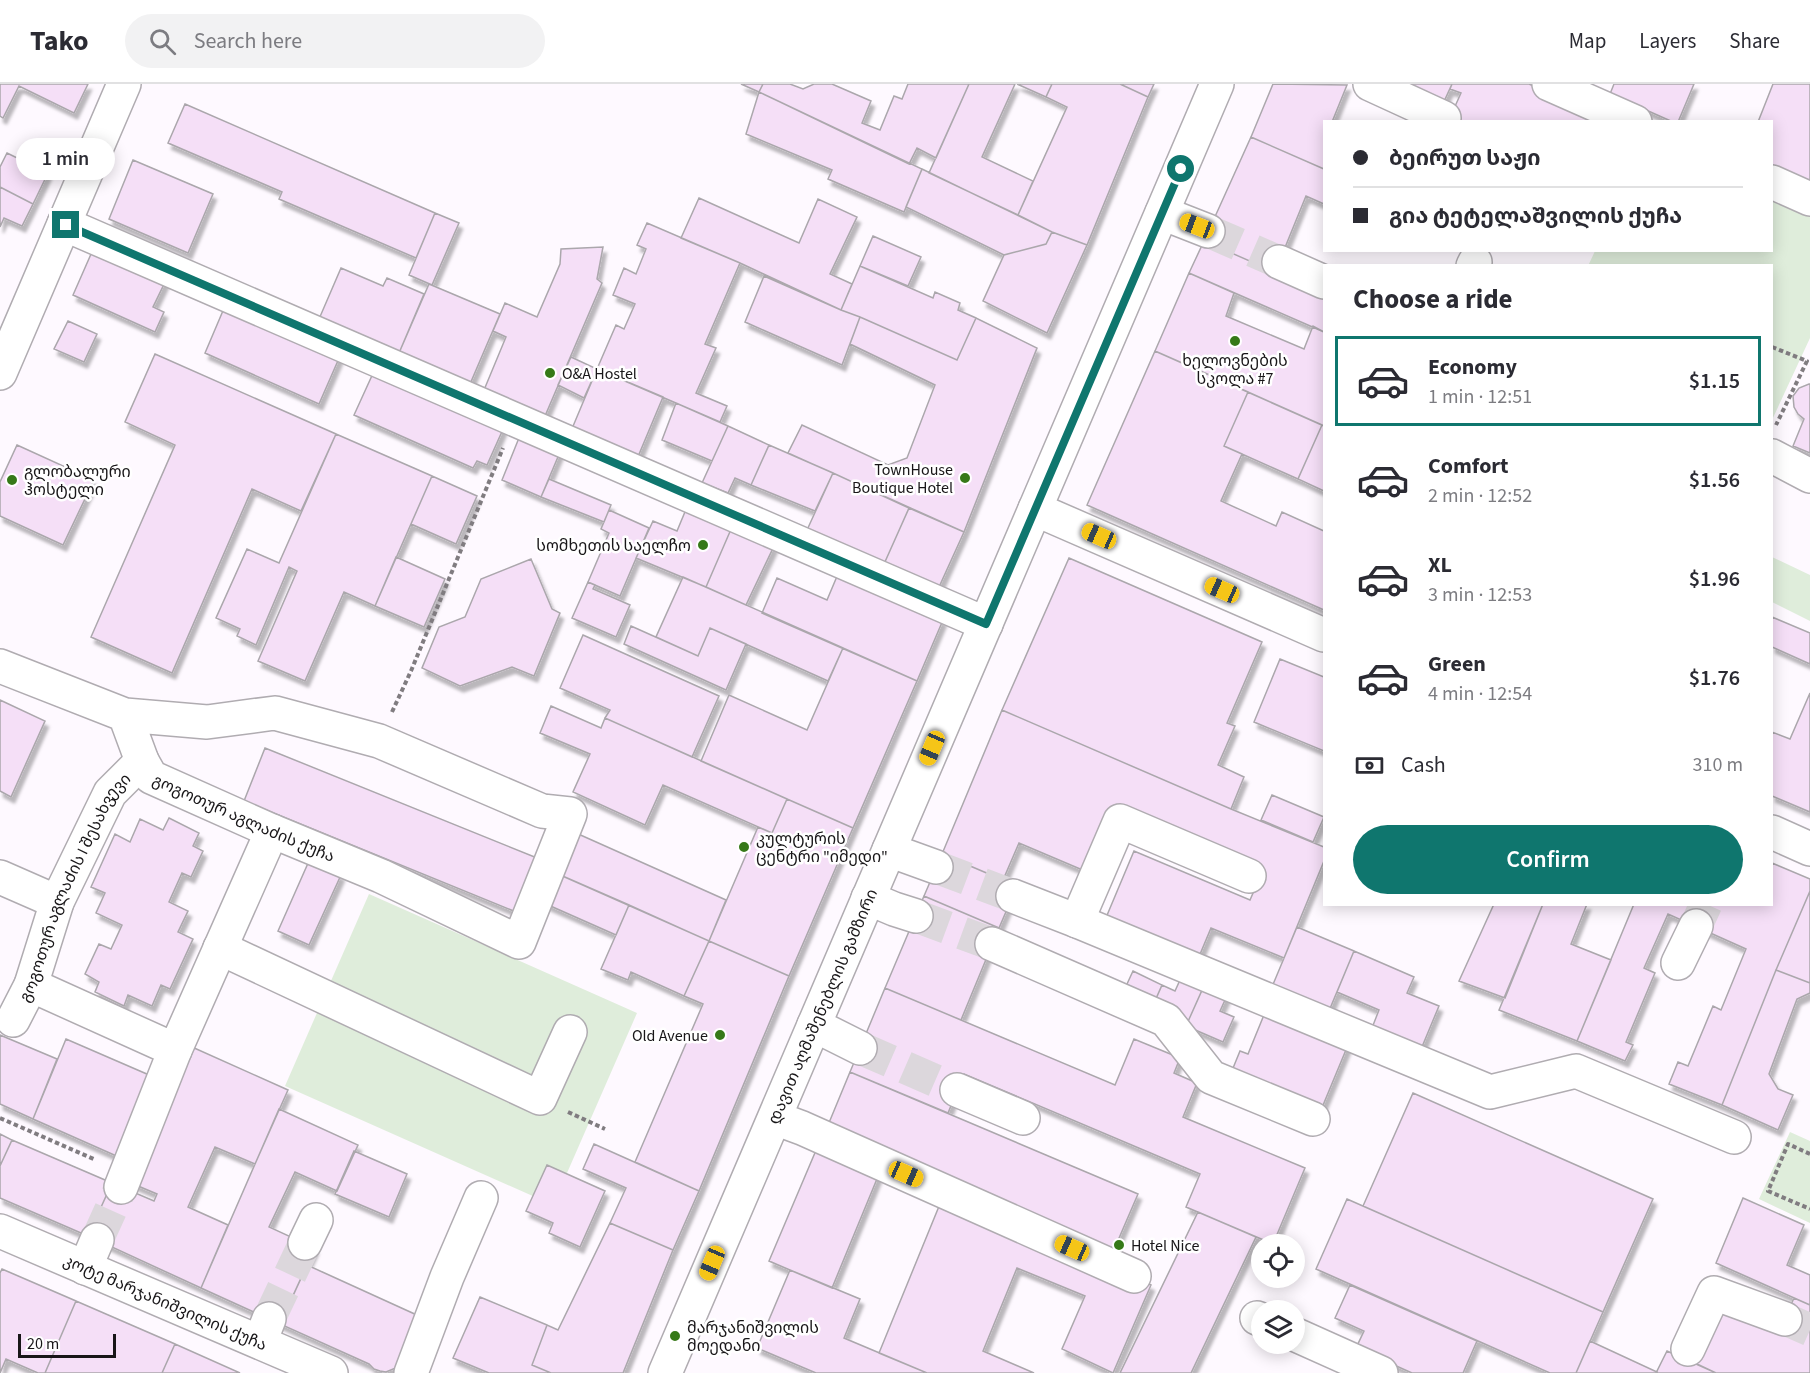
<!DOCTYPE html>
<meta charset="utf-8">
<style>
body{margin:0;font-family:"Source Sans 3","Noto Sans Georgian",sans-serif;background:#f2f2f3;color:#2b2b33;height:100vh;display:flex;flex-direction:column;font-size:22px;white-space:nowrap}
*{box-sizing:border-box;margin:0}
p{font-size:20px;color:#7c7c81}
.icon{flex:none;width:33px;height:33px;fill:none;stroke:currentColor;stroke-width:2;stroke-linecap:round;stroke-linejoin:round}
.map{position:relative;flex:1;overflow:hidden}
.details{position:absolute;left:1323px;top:180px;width:450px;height:642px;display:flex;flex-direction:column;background:#fff;border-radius:0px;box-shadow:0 3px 15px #0003}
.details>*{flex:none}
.hud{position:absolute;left:1323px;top:36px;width:450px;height:132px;border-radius:0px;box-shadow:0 3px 15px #0003;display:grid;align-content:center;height:132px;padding:0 30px;background:#fff}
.buttons{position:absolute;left:1251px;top:1150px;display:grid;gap:12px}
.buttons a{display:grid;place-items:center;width:54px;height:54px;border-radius:50%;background:#fff;box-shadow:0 3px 15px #0003;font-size:30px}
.scale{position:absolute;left:18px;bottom:15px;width:98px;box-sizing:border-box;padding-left:6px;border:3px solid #181618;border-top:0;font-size:16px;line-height:21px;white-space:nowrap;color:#181618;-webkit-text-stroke:4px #fff;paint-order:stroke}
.end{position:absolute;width:27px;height:27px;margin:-14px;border:8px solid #0f766e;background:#fff;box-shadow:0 0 0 3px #fff}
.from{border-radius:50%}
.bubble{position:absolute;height:42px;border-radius:21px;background:#fff;box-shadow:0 3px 15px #0003;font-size:20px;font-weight:600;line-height:42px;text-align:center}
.car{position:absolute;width:18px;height:36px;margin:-18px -9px;border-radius:8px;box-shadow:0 0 4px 2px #0007;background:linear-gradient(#f5c518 24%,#345 0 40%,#f5c518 0 76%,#345 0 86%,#f5c518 0)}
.hud b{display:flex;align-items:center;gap:21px;height:57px;font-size:22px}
.hud b+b{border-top:2px solid #e1e1e2}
.hud i{width:15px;height:15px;background:#2b2b33}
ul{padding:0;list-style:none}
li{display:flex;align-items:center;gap:18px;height:90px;margin:0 12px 9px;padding:0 18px;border:3px solid transparent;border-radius:0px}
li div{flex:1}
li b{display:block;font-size:22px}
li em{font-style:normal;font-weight:600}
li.selected{border-color:#0f766e}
li>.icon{width:54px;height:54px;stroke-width:1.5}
h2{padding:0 30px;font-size:27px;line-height:72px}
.pay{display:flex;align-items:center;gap:15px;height:66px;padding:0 30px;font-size:22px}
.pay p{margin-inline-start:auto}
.primary-button{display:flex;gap:12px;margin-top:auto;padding:12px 30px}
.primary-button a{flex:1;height:69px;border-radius:36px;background:#0f766e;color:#fff;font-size:24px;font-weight:600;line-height:69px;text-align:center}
header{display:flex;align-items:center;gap:36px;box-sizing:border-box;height:84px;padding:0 30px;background:#fff;border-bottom:2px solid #e1e1e2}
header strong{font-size:28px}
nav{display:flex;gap:33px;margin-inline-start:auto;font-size:21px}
.search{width:420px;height:54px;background:#f2f2f3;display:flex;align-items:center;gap:15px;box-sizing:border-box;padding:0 21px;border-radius:33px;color:#7c7c81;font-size:22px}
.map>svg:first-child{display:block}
.green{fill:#dfeddb}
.building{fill:#f5dff7;stroke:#aba7ac;stroke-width:1.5;filter:url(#shadow)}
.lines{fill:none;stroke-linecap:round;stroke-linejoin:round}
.minor-tunnel{stroke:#dcd7dc;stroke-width:33;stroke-dasharray:33 16;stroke-linecap:butt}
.minor-casing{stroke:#b0acb1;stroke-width:36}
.major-casing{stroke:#b0acb1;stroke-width:36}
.path{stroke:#807c80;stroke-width:4;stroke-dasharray:4.5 3;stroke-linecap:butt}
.minor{stroke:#fff;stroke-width:33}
.major{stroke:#fff;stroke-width:33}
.route{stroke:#0f766e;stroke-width:8}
.poi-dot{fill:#367918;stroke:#fff;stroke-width:2}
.labels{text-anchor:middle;stroke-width:5;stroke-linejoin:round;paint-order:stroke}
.poi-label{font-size:16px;fill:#181618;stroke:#fff;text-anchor:start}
.street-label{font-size:16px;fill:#181618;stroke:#fff}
</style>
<header>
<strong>Tako</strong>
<div class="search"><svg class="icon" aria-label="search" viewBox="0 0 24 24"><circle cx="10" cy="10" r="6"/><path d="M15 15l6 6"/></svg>Search here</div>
<nav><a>Map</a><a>Layers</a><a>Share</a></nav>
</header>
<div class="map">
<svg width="1810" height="1289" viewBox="0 0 1810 1289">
<defs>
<filter id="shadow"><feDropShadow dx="3.5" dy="6" stdDeviation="1.5" flood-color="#0004"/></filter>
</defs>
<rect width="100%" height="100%" fill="#fef9ff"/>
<!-- green -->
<path class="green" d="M1772 104 1810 122V254L1772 336V182H1588L1595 167 1772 166Z
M1772 473 1810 491V537L1772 518Z
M369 810 637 929 553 1121 285 1002Z
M1790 1048 1810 1057V1139L1759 1115Z"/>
<!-- building -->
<path class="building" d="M0 0H88L74 29 19 2 3 34 0 32Z
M741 0H763L759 8Z
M763 0H790L803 5 814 0H832L871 17 862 39 880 46 894 12 902 15 908 0H969L936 74 917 64 909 80 759 8Z
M969 0H1015L982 73 1033 97 1018 131 929 89Z
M1017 0H1052L1046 13Z
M1052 0H1120L1148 13 1087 161 1052 148 1018 131 1067 23 1046 13Z
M1120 0H1154L1148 13Z
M1273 0 1347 1 1332 38H1324V85L1251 53Z
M1388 0H1452L1441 24Z
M1452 0H1529L1614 38H1448L1461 9 1450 5Z
M1614 0H1694L1678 38H1673L1610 10Z
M1773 0H1810V97L1772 81V38H1758Z
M759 8 922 85 904 128 828 95 832 86 746 50Z
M185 20 435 129 416 174 279 115 282 108 168 59Z
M1251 53 1324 85V120L1306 112 1275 188 1204 157Z
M7 69 48 89 33 120 0 103V83Z
M133 76 213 110 188 169 109 135Z
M922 85 1052 148 1046 160 1004 171 906 123Z
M0 103 33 120 22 142 4 134 0 143Z
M699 114 799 159 818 115 857 133 830 190 852 200 841 226 740 179 681 154Z
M435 129 459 139 432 201 409 191Z
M647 139 740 179 705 260 716 264 696 309 727 322 720 338 597 285 616 241 624 245 635 220 613 211 624 184 636 190 646 165 637 161Z
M1052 148 1087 161 1047 249 983 217 1004 171 1046 160Z
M873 152 921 173 908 202 860 182Z
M1204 157 1275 188 1324 207V248L1189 189Z
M95 161 167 194 153 223 164 228 155 248 73 211Z
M603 163 597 195 602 199 545 332 484 306 506 253 493 247 505 219 537 233 560 180 561 165Z
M860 182 933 214 935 208 960 219 958 226 976 234 957 276 860 233 841 226Z
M341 184 383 202 387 194 424 210 399 269 319 235Z
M1189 189 1234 209 1226 232 1304 265 1313 242 1324 248V342L1155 267Z
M764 192 841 226 860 233 842 281 745 238Z
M429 200 500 230 470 300 399 269Z
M225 222 340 272 319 320 205 269Z
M860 233 957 276 976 234 1037 264 964 448 788 369 802 341 888 381 907 374 935 301 850 260Z
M68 237 97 250 84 278 54 265Z
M1155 267 1248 308 1224 362 1242 370 1221 417 1276 442 1282 428 1324 447V526L1087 421Z
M155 270 336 350 301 427 252 405 172 589 91 553 175 361 125 338Z
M571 273 597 285 584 314 558 301Z
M375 285 504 343 487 381 477 377 473 384 354 331Z
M597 285 663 313 637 375 571 347Z
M1809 300H1810V369L1793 362 1804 335 1798 330 1794 323 1793 312 1799 304Z
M1248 308 1322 341 1298 395 1224 362Z
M676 319 728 342 712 377 662 356Z
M1322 341 1324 342V407L1298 395Z
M728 342 769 361 751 401 735 394 728 409 702 399Z
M523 344 563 361 541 413 502 396Z
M336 350 432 392 375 522 344 508 305 597 258 577 297 487 289 483 256 561 237 552 240 545 216 534 247 465 279 479Z
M17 361 94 396 63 461 0 432V398Z
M769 361 833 389 815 427 751 401Z
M833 389 909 424 884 480 807 446Z
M432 392 477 412 456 460 411 440Z
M549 395 611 421 604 438 541 413Z
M687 423 732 443 706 503 636 474 653 437 677 447Z
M909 424 964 448 939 503 884 480Z
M609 426 649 444 620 512 588 498 609 449 601 445Z
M732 443 774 462 746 521 706 503Z
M396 473 445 495 424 543 375 522Z
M1069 474 1262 558 1227 639 1235 642 1218 681 1244 693 1231 725 1002 626Z
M531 475 552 525 560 529 534 592 512 583 460 602 422 584 439 543 465 533 481 495Z
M838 490 943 536 917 597 762 529 777 494 827 516Z
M683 493 843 564 828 597 710 544 698 572 656 553Z
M588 498 595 501 593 505 630 521 616 553 572 534Z
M1772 533 1810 549V580L1772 563Z
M631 542 698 572 710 544 746 560 726 606 624 560Z
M583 551 719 612 692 673 605 634 610 626 560 604Z
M843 564 917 597 853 744 701 677 729 611 807 646Z
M1280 575 1324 593V667L1254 638Z
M1810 609V728L1772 712V648L1790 655Z
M0 616 45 637 11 713 0 707Z
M551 622 601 644 605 634 787 715 772 749 663 701 645 741 573 708 590 670 540 649Z
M1002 626 1231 725 1324 763V777L1284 874 1211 844 1198 875 1105 836 1134 767 1250 816 1260 793 1116 732 1092 790 1019 759 1003 796 942 770Z
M265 664 542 776 521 830 244 717Z
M1272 711 1324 733 1313 758 1261 736Z
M787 715 853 744 789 892 709 857 758 743 772 749Z
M169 734 199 749 193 762 203 767 191 793 182 789 169 818 188 827 178 848 193 855 170 905 161 901 152 922 128 911 124 922 95 908 99 898 85 890 99 860 111 865 122 841 96 829 105 809 91 803 115 750 130 758 140 735 163 746Z
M576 749 726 816 709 857 558 790Z
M942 770 1017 802 999 844 924 812Z
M309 777 341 791 309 861 278 847Z
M1772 779 1810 795V807L1776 886 1722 1021 1669 1000 1678 978 1688 982 1713 922 1721 926 1746 865 1668 830 1644 884 1655 889 1626 958 1633 961 1625 977 1577 957 1634 820H1772Z
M558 790 629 821 616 851 546 820Z
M1810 807V899L1776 886Z
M924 812 999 844 961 936 885 904Z
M1494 820H1543L1505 914 1459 897Z
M1543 820H1587L1571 860 1611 876 1577 957 1499 926Z
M629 821 709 857 684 912 631 888 628 896 601 885Z
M1297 843 1354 867 1326 934 1269 910Z
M709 857 789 892 699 1107 635 1078 703 920 684 912Z
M1354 867 1414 893 1407 909 1439 922 1419 970 1370 949 1379 926 1337 908Z
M1185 885 1207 895 1186 942 1151 926 1162 901 1175 907Z
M1776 886 1810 899V909L1797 915 1769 990 1778 1005 1793 1011 1778 1046 1722 1021Z
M1133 887 1162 901 1151 926 1121 913Z
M1207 895 1230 905 1220 927 1234 933 1223 958 1186 942Z
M885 904 1115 1001 1134 955 1180 974 1174 989 1197 999 1183 1033 1305 1084 1273 1160 1186 1123 1200 1090 964 990 948 1029 850 988Z
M1266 926 1348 961 1321 1026 1231 989 1240 967 1248 970Z
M0 951 57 975 33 1035 0 1020Z
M66 955 156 994 121 1074 33 1035Z
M192 963 288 1006 255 1080 215 1063 188 1123 228 1141 201 1204 88 1152 112 1099 154 1117 157 1110 131 1099Z
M850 988 1138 1110 1113 1168 826 1046Z
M1413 1009 1653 1115 1603 1228 1363 1122Z
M279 1025 358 1061 337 1107 295 1088 269 1143 315 1164 280 1240 201 1204Z
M0 1050 12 1056 0 1082Z
M12 1056 112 1099 88 1152 0 1114V1082Z
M594 1060 699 1107 673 1166 610 1139 626 1104 583 1085Z
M817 1064 879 1090 832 1204 769 1177Z
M354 1067 407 1090 389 1133 335 1110Z
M547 1081 605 1107 580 1163 549 1149 553 1139 526 1127Z
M1743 1114 1804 1141 1787 1181 1810 1191V1221L1716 1179Z
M942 1115 1151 1201 1113 1289 1062 1265 1085 1212 1017 1184 983 1267 1034 1289H927L879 1269Z
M1347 1115 1603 1228 1576 1289H1550L1316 1185Z
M1198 1128 1256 1153 1191 1289H1120Z
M610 1139 673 1166 623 1289H551L532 1281 547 1241 558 1246Z
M307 1181 419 1232 398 1283 386 1288 380 1287 374 1285 369 1280 280 1240Z
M2 1185 76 1217 45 1289H38L6 1275 0 1289V1189Z
M790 1186 860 1215 844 1254 927 1289H816L757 1264Z
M1350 1201 1477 1257 1463 1289H1412L1356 1264 1364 1247 1335 1234Z
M480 1213 547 1241 532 1281 551 1289H489L453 1274Z
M1794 1214 1810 1221V1289H1716L1697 1280 1725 1218 1781 1243Z
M76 1217 175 1260 162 1289H45Z
M1590 1257 1657 1288 1656 1289H1576Z
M175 1260 240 1289H162Z
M1667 1267 1716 1289H1656Z"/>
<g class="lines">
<!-- minor-tunnel -->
<path class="minor-tunnel" d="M1208 147 1279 178
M936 783 1013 812
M916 832 992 860
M1696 842 1706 820
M860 964 957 1006
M97 1156 121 1103
M269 1235 305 1159
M1785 1235 1810 1246"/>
<!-- minor casing -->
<g class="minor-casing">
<g id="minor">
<path d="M1370 0 1444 34"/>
<path d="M1549 0 1635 38"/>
<path d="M1772 98 1810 115"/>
<path d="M1162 129 1208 147"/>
<path d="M64 140 986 540"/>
<path d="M1279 178 1324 198"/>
<path d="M1473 182 1475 178"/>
<path d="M0 289 124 0"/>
<path d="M1772 372 1810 392"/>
<path d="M1035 425 1324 551"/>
<path id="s1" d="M0 582 125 631 142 677 151 693 272 747 381 792 519 858 570 730 542 727 379 657 275 629 207 638 125 631"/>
<path d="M1772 748 1810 765"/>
<path d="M889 766 936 783"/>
<path d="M0 793 57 818"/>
<path d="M1013 812 1077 837 1490 1008 1576 987 1734 1053"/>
<path d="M868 814 894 825 916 832"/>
<path d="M1077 837 1120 737 1249 792"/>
<path d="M992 860 1166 936 1211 993 1313 1035"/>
<path d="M220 864 540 1014 570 948"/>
<path d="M1678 879 1696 842"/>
<path d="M31 901 175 966 272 747"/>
<path id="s2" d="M13 936 31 901 57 818 110 709 142 677"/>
<path d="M814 941 860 964"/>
<path d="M957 1006 1023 1034"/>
<path d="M775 1034 802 1044 1134 1192"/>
<path d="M121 1103 175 966"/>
<path d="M305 1159 316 1136"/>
<path d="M85 1184 97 1156"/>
<path d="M1257 1234 1262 1236"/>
<path d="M1294 1250 1381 1289"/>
<path d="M260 1258 269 1235"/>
<path d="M1688 1265 1714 1209 1785 1235"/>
<path d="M411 1289 447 1193 481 1114"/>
</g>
</g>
<!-- major casing -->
<g class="major-casing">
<g id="major">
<path id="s3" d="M0 1147 331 1289"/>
<path id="s4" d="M665 1289 1217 0"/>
</g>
</g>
<!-- path -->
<path class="path" d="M1772 263 1807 277 1776 341
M392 628 411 587 503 364
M568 1028 605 1045
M0 1034 96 1076
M1810 1070 1788 1060 1768 1107 1810 1125"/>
<!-- minor -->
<use href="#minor" class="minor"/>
<!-- major -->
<use href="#major" class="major"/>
</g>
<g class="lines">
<!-- route -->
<path class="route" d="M66 141 986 540 1181 85"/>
</g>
<!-- markers -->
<g class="poi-dot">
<circle cx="1235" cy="257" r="6"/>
<circle cx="550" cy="289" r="6"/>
<circle cx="965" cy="394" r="6"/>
<circle cx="12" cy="396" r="6"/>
<circle cx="703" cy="461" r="6"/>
<circle cx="744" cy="763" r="6"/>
<circle cx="720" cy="951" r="6"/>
<circle cx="1119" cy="1161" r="6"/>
<circle cx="675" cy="1252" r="6"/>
</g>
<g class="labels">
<!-- poi labels -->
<g class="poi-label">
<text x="1235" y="282" text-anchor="middle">ხელოვნების<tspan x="1235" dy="18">სკოლა #7</tspan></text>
<text x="562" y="295">O&amp;A Hostel</text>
<text x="953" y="391" text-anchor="end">TownHouse<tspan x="953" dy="18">Boutique Hotel</tspan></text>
<text x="24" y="393">გლობალური<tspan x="24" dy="18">ჰოსტელი</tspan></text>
<text x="691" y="467" text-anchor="end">სომხეთის საელჩო</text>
<text x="756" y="760">კულტურის<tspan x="756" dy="18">ცენტრი "იმედი"</tspan></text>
<text x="708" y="957" text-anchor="end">Old Avenue</text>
<text x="1131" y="1167">Hotel Nice</text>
<text x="687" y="1249">მარჯანიშვილის<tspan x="687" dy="18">მოედანი</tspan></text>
</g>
<!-- street labels -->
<g class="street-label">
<text dy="6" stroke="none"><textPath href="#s1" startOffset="303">გოგოთურ აგლაძის ქუჩა</textPath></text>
<text dy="6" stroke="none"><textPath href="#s2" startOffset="147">გოგოთურ აგლაძის I შესახვევი</textPath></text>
<text dy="6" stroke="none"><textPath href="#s4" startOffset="399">დავით აღმაშენებლის გამზირი</textPath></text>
<text dy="6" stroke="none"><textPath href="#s3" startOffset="180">კოტე მარჯანიშვილის ქუჩა</textPath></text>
</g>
</g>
</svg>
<div class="buttons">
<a><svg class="icon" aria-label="locate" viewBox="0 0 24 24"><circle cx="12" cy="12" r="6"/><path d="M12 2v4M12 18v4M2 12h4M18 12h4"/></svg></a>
<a><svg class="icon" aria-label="layers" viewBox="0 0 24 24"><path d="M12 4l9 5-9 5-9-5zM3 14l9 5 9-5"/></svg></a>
</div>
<div class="scale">20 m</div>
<i class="end from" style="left:1181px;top:85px"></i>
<i class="end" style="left:66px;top:141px"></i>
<div class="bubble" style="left:16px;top:54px;width:99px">1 min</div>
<i class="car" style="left:1197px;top:142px;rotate:291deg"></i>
<i class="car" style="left:1099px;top:452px;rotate:294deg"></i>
<i class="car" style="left:1222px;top:506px;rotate:294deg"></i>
<i class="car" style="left:932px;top:664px;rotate:203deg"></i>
<i class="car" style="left:906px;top:1090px;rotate:114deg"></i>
<i class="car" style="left:1072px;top:1164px;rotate:294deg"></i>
<i class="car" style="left:712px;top:1179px;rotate:203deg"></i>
<div class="hud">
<b><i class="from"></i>ბეირუთ საჟი</b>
<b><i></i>გია ტეტელაშვილის ქუჩა</b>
</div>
<section class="details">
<h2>Choose a ride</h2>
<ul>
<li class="selected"><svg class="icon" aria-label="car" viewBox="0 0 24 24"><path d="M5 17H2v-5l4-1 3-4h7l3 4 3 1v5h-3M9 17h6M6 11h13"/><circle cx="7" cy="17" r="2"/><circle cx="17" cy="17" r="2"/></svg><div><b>Economy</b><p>1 min · 12:51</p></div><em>$1.15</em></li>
<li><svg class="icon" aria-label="car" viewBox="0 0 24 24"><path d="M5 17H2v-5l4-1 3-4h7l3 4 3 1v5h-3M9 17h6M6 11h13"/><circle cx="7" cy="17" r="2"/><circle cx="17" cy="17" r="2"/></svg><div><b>Comfort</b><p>2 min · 12:52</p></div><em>$1.56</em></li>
<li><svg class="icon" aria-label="car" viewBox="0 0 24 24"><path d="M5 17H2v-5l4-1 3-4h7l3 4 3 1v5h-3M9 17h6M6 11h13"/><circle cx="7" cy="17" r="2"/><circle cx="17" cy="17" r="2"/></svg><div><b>XL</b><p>3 min · 12:53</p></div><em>$1.96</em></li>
<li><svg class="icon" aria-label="car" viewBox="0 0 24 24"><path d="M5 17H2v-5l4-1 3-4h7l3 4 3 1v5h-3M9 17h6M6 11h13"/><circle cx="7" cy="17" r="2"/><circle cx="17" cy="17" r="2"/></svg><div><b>Green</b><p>4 min · 12:54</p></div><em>$1.76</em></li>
</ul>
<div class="pay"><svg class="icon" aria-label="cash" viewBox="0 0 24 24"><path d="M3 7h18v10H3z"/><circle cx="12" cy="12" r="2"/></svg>Cash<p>310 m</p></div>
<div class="primary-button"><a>Confirm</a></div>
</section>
</div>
